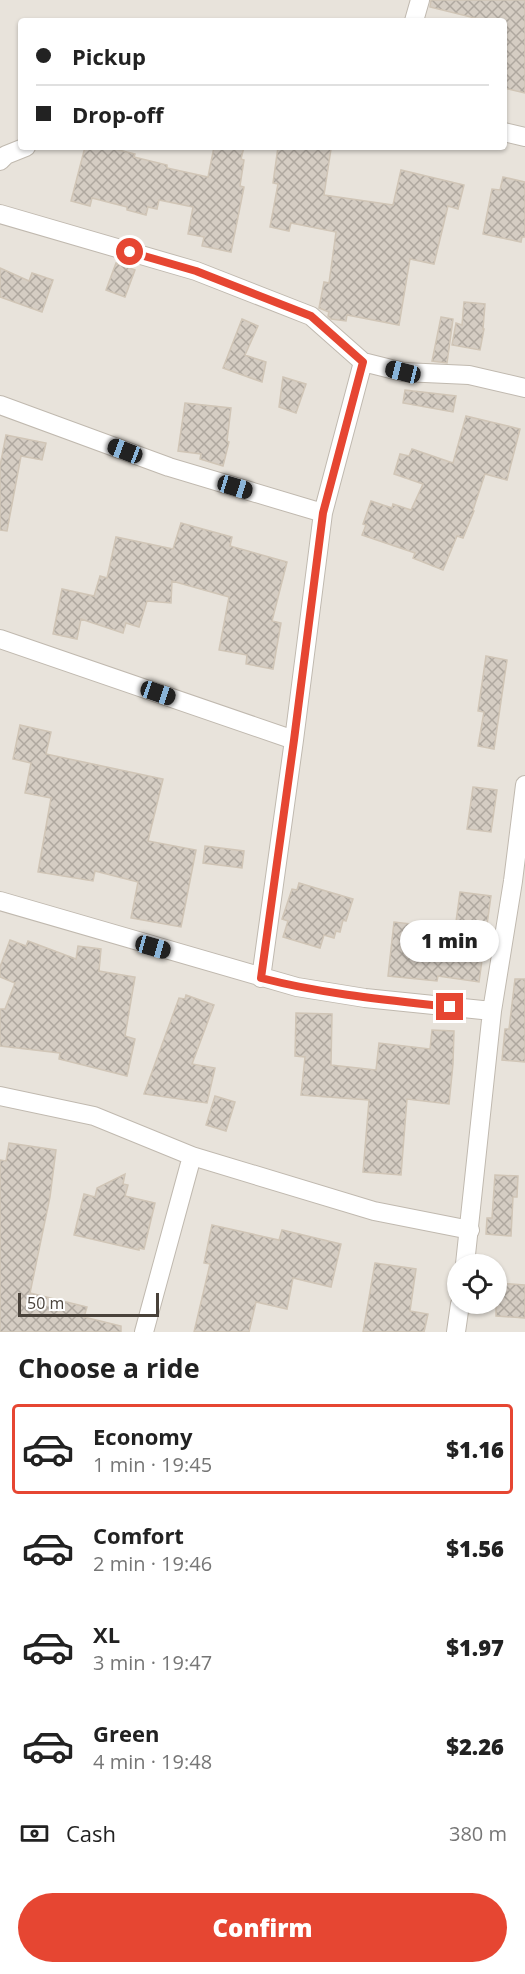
<!DOCTYPE html>
<meta charset="utf-8">
<style>
body{margin:0;font-family:"Open Sans",sans-serif;background:#f2f2f2;color:#222;height:100vh;display:flex;flex-direction:column;font-size:22px;white-space:nowrap}
*{box-sizing:border-box;margin:0}
p{font-size:20px;color:#767676}
.icon{flex:none;width:33px;height:33px;fill:none;stroke:currentColor;stroke-width:2;stroke-linecap:round;stroke-linejoin:round}
.map{position:relative;height:1332px;overflow:hidden}
.side{display:flex;flex-direction:column;background:#fff;flex:1}
.side>*{flex:none}
.hud{position:absolute;left:18px;top:18px;width:489px;height:132px;border-radius:6px;box-shadow:0 2px 4px #0004;display:grid;align-content:center;height:132px;padding:0 18px;background:#fff}
.controls{position:absolute;left:447px;top:1254px;display:grid;gap:12px}
.controls a{display:grid;place-items:center;width:60px;height:60px;border-radius:50%;background:#fff;box-shadow:0 2px 4px #0004;font-size:30px}
.scale{position:absolute;left:18px;bottom:15px;width:141px;box-sizing:border-box;padding-left:6px;border:3px solid #49423a;border-top:0;font-size:16px;line-height:21px;white-space:nowrap;color:#49423a;-webkit-text-stroke:4px #fff;paint-order:stroke}
.end{position:absolute;width:27px;height:27px;margin:-14px;border:8px solid #e64632;background:#fff;box-shadow:0 0 0 3px #fff}
.from{border-radius:50%}
.bubble{position:absolute;height:42px;border-radius:21px;background:#fff;box-shadow:0 2px 4px #0004;font-size:20px;font-weight:800;line-height:42px;text-align:center}
.car{position:absolute;width:18px;height:36px;margin:-18px -9px;border-radius:8px;box-shadow:0 0 4px 2px #0007;background:linear-gradient(#222 24%,#8ab4d8 0 40%,#222 0 76%,#8ab4d8 0 86%,#222 0)}
.hud b{display:flex;align-items:center;gap:21px;height:57px;font-size:22px}
.hud b+b{border-top:2px solid #e0e0e0}
.hud i{width:15px;height:15px;background:#222}
ul{padding:0;list-style:none}
li{display:flex;align-items:center;gap:18px;height:90px;margin:0 12px 9px;padding:0 6px;border:3px solid transparent;border-radius:6px}
li div{flex:1}
li b{display:block;font-size:22px}
li em{font-style:normal;font-weight:800}
li.selected{border-color:#e64632}
li>.icon{width:54px;height:54px;stroke-width:1.5}
h2{padding:0 18px;font-size:27px;line-height:72px}
.pay{display:flex;align-items:center;gap:15px;height:66px;padding:0 18px;font-size:22px}
.pay p{margin-inline-start:auto}
.action{display:flex;gap:12px;margin-top:auto;padding:12px 18px}
.action a{flex:1;height:69px;border-radius:36px;background:#e64632;color:#fff;font-size:24px;font-weight:800;line-height:69px;text-align:center}
.map>svg:first-child{display:block}
.residential{fill:#e8e3db;fill-rule:evenodd}
.building{fill:url(#building-cross-hatch);stroke:#d0c5b6;stroke-width:1.5}
.lines{fill:none;stroke-linecap:round;stroke-linejoin:round}
.street-casing{stroke:#c0b9af;stroke-width:20}
.street{stroke:#fff;stroke-width:18}
.route{stroke:#e64632;stroke-width:8}
</style>
<div class="map">
<svg width="525" height="1332" viewBox="0 0 525 1332">
<defs>
<pattern id="building-cross-hatch" width="8" height="8" patternUnits="userSpaceOnUse" patternTransform="scale(1.5)"><rect width="8" height="8" fill="#d5cdc3"/><path d="M0 0l8 8M0 8l8-8" fill="none" stroke="#afa89f"/></pattern>
</defs>
<rect width="100%" height="100%" fill="#f5f2ec"/>
<!-- residential -->
<path class="residential" d="M0 0H525V1332H0ZM21 21H504V147H21ZM458 1264H496V1304H458Z"/>
<!-- building -->
<path class="building" d="M431 0H525V93L504 88V21H487L430 7Z
M85 147H107L135 154 134 157 167 165V168L208 177 214 147H244L241 159 244 160 240 186 244 187 231 252 202 246 204 237 188 234 193 207 159 200 157 209 148 207 146 215 127 210V207L92 198 90 206 71 201Z
M278 147H313L331 149 324 195 393 205 401 170 464 185 458 209 448 206 434 264 410 259 399 325 347 315 346 321 331 319 328 316 329 312 319 308 324 282 329 283 336 232 291 223 289 231 270 227 278 184 273 183Z
M503 177 525 182V237H522L521 242 483 234 492 189 500 190Z
M116 263 135 270 125 297 106 290Z
M0 268 29 281 32 273 53 280 42 312 0 297Z
M464 302 485 304 483 329H484L480 350 452 345 456 323 462 325Z
M441 317 453 319 447 363 432 361Z
M242 319 258 326 245 355 266 362 262 382 223 368Z
M283 377 306 384 296 413 279 407Z
M405 390 456 396 453 412 403 403Z
M185 403 231 408 227 441 229 442 223 466 200 459 201 454 178 451Z
M466 416 520 429 507 480 485 474 473 510 474 511 463 538 457 536 443 570 413 558 415 553 362 535 366 525 363 524 371 501 392 508 393 504 411 510 423 484 394 474 400 454 409 456 412 449 453 463Z
M6 435 46 443 42 460 21 456 7 531 0 530V466Z
M181 523 232 537 230 546 287 562 272 621 281 623 273 669 246 664 247 655 219 650 229 597 172 581 171 603 147 601 139 627 126 623 123 633 81 619 77 639 53 634 62 589 94 596 100 576 107 578 116 537 173 549Z
M486 656 507 660 494 749 478 746 484 712 478 711Z
M20 725 51 732 46 754 163 779 148 841 196 850 181 927 131 918 138 882 95 871 93 881 38 872 51 798 25 793 31 763 13 759Z
M473 787 497 790 491 832 467 829Z
M205 846 244 851 242 868 203 863Z
M299 883 353 899 346 921 343 920 340 932 336 931 334 938 324 935 320 948 283 937 288 921 282 919 292 889 297 890Z
M460 892 491 896 479 982 438 976 437 981 388 976 394 922 455 929Z
M10 940 26 946 28 941 76 959 78 946 101 949 99 971 135 977 125 1036 135 1039 127 1076 59 1059 60 1053 0 1046V1009H5L15 983 0 977V967Z
M515 979H525V1062L502 1060 505 1029H509Z
M186 995 214 1005 192 1064 215 1068 207 1103 144 1094 179 998 185 999Z
M296 1013 332 1014 331 1065 376 1070 379 1043 430 1049 432 1030 454 1031 453 1064 449 1104 407 1099 401 1175 363 1172 369 1100 301 1095 305 1057 295 1056Z
M215 1096 235 1102 226 1131 206 1125Z
M9 1143 56 1150 50 1197 30 1293 87 1307 84 1317 121 1326V1332H0V1160L6 1161Z
M125 1174 123 1184 128 1185 125 1196 155 1203 144 1249 139 1248V1250L74 1235 84 1194 95 1197 97 1188Z
M495 1175 518 1176 517 1197H513L511 1236 486 1234 487 1218H492Z
M212 1225 279 1240 282 1230 341 1244 331 1287 293 1278 287 1309 256 1302 249 1332H194L210 1264 204 1263Z
M375 1263 416 1269 410 1311 428 1314 424 1332H363Z
M496 1283 525 1285V1318L496 1316Z"/>
<g class="lines">
<!-- street casing -->
<g class="street-casing">
<path id="street" d="M414 21 420 0
M504 132 525 137
M0 161 6 155 26 147
M0 214 196 271 311 316 363 362 403 372 469 375 525 388
M0 405 169 467 323 513
M0 639 294 740
M0 901 297 987 365 998 492 1011
M261 978 294 740 323 513 363 362
M0 1096 94 1116 192 1156 374 1211 470 1230
M465 1264 492 1011 513 881 525 785
M144 1332 192 1156
M456 1332 460 1304"/>
</g>
<!-- street -->
<use href="#street" class="street"/>
</g>
<g class="lines">
<!-- route -->
<path class="route" d="M130 252 196 271 311 316 363 362 323 513 294 740 261 978C323 994 386 1000 450 1007"/>
</g>
</svg>
<div class="controls">
<a><svg class="icon" aria-label="locate" viewBox="0 0 24 24"><circle cx="12" cy="12" r="6"/><path d="M12 2v4M12 18v4M2 12h4M18 12h4"/></svg></a>
</div>
<div class="scale">50 m</div>
<i class="end from" style="left:130px;top:252px"></i>
<i class="end" style="left:450px;top:1007px"></i>
<div class="bubble" style="left:400px;top:920px;width:99px">1 min</div>
<i class="car" style="left:403px;top:372px;rotate:284deg"></i>
<i class="car" style="left:125px;top:451px;rotate:291deg"></i>
<i class="car" style="left:235px;top:487px;rotate:107deg"></i>
<i class="car" style="left:158px;top:693px;rotate:109deg"></i>
<i class="car" style="left:153px;top:947px;rotate:106deg"></i>
<div class="hud">
<b><i class="from"></i>Pickup</b>
<b><i></i>Drop-off</b>
</div>
</div>
<section class="side">
<h2>Choose a ride</h2>
<ul>
<li class="selected"><svg class="icon" aria-label="car" viewBox="0 0 24 24"><path d="M5 17H2v-5l4-1 3-4h7l3 4 3 1v5h-3M9 17h6M6 11h13"/><circle cx="7" cy="17" r="2"/><circle cx="17" cy="17" r="2"/></svg><div><b>Economy</b><p>1 min · 19:45</p></div><em>$1.16</em></li>
<li><svg class="icon" aria-label="car" viewBox="0 0 24 24"><path d="M5 17H2v-5l4-1 3-4h7l3 4 3 1v5h-3M9 17h6M6 11h13"/><circle cx="7" cy="17" r="2"/><circle cx="17" cy="17" r="2"/></svg><div><b>Comfort</b><p>2 min · 19:46</p></div><em>$1.56</em></li>
<li><svg class="icon" aria-label="car" viewBox="0 0 24 24"><path d="M5 17H2v-5l4-1 3-4h7l3 4 3 1v5h-3M9 17h6M6 11h13"/><circle cx="7" cy="17" r="2"/><circle cx="17" cy="17" r="2"/></svg><div><b>XL</b><p>3 min · 19:47</p></div><em>$1.97</em></li>
<li><svg class="icon" aria-label="car" viewBox="0 0 24 24"><path d="M5 17H2v-5l4-1 3-4h7l3 4 3 1v5h-3M9 17h6M6 11h13"/><circle cx="7" cy="17" r="2"/><circle cx="17" cy="17" r="2"/></svg><div><b>Green</b><p>4 min · 19:48</p></div><em>$2.26</em></li>
</ul>
<div class="pay"><svg class="icon" aria-label="cash" viewBox="0 0 24 24"><path d="M3 7h18v10H3z"/><circle cx="12" cy="12" r="2"/></svg>Cash<p>380 m</p></div>
<div class="action"><a>Confirm</a></div>
</section>
